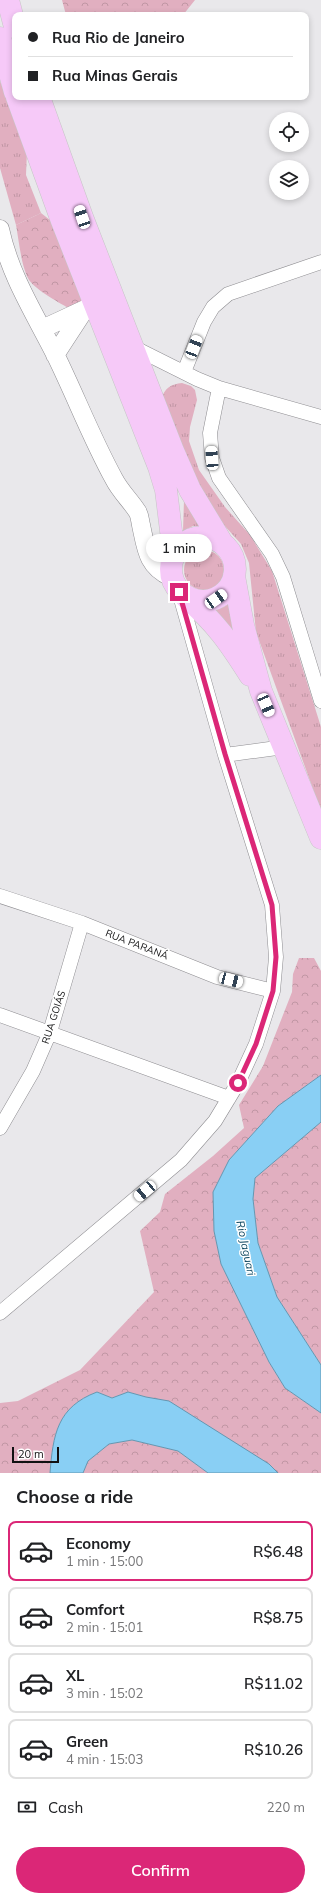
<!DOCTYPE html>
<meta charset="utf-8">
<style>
body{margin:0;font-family:Mulish,sans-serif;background:#f2f2f2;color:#202124;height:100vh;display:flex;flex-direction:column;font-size:15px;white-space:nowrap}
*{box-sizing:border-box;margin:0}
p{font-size:13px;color:#757577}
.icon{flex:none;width:22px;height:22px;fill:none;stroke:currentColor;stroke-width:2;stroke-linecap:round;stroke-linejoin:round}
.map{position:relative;height:1473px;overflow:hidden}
.sheet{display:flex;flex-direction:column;background:#fff;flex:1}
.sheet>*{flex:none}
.guide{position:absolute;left:12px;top:12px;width:297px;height:88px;border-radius:8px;box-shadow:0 2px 6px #0003;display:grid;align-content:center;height:88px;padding:0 16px;background:#fff}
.tools{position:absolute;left:269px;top:112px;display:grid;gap:8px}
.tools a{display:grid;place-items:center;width:40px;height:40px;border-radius:50%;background:#fff;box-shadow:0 2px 6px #0003;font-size:20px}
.scale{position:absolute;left:12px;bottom:10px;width:47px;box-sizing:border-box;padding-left:4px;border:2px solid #111112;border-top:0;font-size:11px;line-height:14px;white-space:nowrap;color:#111112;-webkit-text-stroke:3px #fff;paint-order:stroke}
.end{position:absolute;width:18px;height:18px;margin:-9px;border:5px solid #db2777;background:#fff;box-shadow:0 0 0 2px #fff}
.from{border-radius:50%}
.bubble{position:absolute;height:28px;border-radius:14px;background:#fff;box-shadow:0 2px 6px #0003;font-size:13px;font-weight:600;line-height:28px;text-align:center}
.car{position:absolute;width:12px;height:24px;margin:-12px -6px;border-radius:5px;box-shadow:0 0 3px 1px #0007;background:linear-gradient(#fff 24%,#345 0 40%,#fff 0 76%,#345 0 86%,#fff 0)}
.guide b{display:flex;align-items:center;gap:14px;height:38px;font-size:15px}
.guide b+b{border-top:1px solid #e0e0e0}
.guide i{width:10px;height:10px;background:#202124}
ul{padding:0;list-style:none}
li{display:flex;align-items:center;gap:12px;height:60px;margin:0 8px 6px;padding:0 8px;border:2px solid #e0e0e0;border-radius:8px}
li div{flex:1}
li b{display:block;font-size:15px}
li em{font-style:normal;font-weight:600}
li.current{border-color:#db2777}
li>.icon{width:36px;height:36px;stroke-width:1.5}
h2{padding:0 16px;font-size:18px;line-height:48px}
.pay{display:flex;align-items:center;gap:10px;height:44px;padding:0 16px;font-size:15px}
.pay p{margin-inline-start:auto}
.cta{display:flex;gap:8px;margin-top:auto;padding:8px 16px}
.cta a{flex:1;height:46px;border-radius:24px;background:#db2777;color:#fff;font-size:16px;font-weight:600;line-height:46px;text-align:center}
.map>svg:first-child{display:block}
.grass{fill:url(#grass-tufts)}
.forest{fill:url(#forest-crowns)}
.water{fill:#89cff4;stroke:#6596b0}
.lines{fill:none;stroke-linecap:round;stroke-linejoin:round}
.minor-casing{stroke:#8e8d91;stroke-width:15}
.tertiary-casing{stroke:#8e8d91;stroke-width:19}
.primary-casing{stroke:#c6c6c6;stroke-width:23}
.minor{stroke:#fff;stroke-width:14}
.tertiary{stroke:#fff;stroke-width:18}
.primary{stroke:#f6c9f8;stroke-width:22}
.route{stroke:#db2777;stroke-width:5}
.labels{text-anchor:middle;stroke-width:3;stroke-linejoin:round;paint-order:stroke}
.street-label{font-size:10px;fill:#111112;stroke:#fff}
.water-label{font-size:11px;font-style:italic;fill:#0a445e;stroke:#fff}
</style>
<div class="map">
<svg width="321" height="1473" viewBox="0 0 321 1473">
<defs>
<pattern id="grass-tufts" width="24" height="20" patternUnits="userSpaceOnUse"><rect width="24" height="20" fill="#e1afc0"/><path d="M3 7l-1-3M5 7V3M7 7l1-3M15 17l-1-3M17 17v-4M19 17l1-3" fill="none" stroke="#c096a4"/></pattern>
<pattern id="forest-crowns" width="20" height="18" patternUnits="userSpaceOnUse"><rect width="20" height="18" fill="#e1afc0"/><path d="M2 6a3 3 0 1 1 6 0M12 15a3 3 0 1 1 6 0" fill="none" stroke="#c096a4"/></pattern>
</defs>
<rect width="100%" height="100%" fill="#e9e8eb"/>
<!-- grass -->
<path class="grass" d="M0 81 27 151 26 175 41 213 16 225 0 168Z
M182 383 191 386 195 390 197 400 190 427 189 441 199 470 225 507 250 535 272 571 321 727V811L256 632 249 563 241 544 196 494 161 399C165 388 171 384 182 383Z
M184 500 203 526H193L183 531Z
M184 570a20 20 0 1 1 40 0a20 20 0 1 1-40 0Z
M232 601 243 651 209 611 224 607Z"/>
<!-- forest -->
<path class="forest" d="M62 0H195L183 15H66Z
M41 213 55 224 86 305 72 310C60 303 37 291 29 280 21 266 19 241 16 225Z
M299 958H314L321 971V1075L278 1106 229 1160 213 1192 214 1231 221 1264 269 1362 285 1388 321 1413V1473H278L269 1464 146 1397 128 1392 112 1398 97 1392C57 1407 53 1435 50 1473H0V1403L18 1401 80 1370 154 1292 140 1231 160 1212 165 1194 213 1156 244 1128 239 1105 263 1066 292 992 293 974Z
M321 1122V1365L277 1297 258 1243 253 1199 255 1178Z
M132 1440 178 1451 208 1473H83L88 1461 109 1444Z"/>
<!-- water -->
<path class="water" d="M321 1075V1122L255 1178 253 1199 258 1243 277 1297 321 1365V1413L285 1388 269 1362 221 1264 214 1231 213 1192 229 1160 278 1106Z
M97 1392 112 1398 128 1392 146 1397 169 1401 269 1464 278 1473H208L178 1451 132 1440 109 1444 88 1461 83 1473H50C53 1435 57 1407 97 1392Z"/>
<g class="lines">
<!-- minor casing -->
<g class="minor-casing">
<path id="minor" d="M133 347 197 379 219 388 321 417
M184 372 204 322 213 307 228 294 321 262
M219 388 210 433 212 458 219 478 272 554 283 577 321 701
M225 755 284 747
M0 896 82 923 217 977 273 991
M0 1015 229 1098
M0 1128 33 1071 50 1032 82 923
M0 1313 181 1160 215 1121 238 1083 256 1044 273 991 276 957 272 905 225 755 179 592"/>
</g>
<!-- tertiary casing -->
<g class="tertiary-casing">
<path id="tertiary" d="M0 229C10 276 35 314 56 356 76 397 92 439 114 479 120 491 130 500 137 511 140 515 140 521 141 525 146 548 147 567 171 577
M42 329 96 304
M55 355 85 309"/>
</g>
<!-- primary casing -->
<g class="primary-casing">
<path id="primary" d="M8 0 15 27
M0 38 15 92
M17 97 62 221 159 467 166 490 174 555
M39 97 82 217 173 451 190 490 222 543
M171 569a32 32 0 1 1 64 0a32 32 0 1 1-64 0Z
M234 576 243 625 261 691 321 838
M186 597C216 623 229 642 250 675"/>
</g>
<!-- minor -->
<use href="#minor" class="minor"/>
<!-- tertiary -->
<use href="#tertiary" class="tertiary"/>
<!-- primary -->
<use href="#primary" class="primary"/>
</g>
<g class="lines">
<!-- route -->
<path class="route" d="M179 592 225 754 272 905 276 957 273 991 256 1044 238 1083"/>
</g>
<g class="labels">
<!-- street labels -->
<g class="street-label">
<text transform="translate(137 944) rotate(21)" y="4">RUA PARANÁ</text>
<text transform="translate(53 1017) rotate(-72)" y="4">RUA GOIÁS</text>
</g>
<!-- water labels -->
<g class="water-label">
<text transform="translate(246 1248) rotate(78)" y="4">Rio Jaguari</text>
</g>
</g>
</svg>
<div class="tools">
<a><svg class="icon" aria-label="locate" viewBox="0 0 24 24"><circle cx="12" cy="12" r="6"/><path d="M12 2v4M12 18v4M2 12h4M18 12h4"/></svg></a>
<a><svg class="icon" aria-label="layers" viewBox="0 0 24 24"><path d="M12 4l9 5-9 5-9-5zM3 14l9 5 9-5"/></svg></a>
</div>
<div class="scale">20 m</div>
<i class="end from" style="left:238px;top:1083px"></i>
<i class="end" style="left:179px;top:592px"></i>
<div class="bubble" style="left:146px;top:534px;width:66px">1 min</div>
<i class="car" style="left:82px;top:217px;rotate:341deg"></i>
<i class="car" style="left:194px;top:347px;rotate:21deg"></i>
<i class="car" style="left:212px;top:458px;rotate:356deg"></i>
<i class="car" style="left:216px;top:599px;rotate:56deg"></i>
<i class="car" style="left:266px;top:705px;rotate:157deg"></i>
<i class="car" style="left:231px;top:980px;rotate:105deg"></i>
<i class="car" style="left:145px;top:1191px;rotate:230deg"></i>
<div class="guide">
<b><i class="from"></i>Rua Rio de Janeiro</b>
<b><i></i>Rua Minas Gerais</b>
</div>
</div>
<section class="sheet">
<h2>Choose a ride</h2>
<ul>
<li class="current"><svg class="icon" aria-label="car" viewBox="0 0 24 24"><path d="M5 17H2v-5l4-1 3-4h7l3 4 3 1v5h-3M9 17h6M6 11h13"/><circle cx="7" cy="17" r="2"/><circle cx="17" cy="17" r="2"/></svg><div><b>Economy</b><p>1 min · 15:00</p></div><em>R$6.48</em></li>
<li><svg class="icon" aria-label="car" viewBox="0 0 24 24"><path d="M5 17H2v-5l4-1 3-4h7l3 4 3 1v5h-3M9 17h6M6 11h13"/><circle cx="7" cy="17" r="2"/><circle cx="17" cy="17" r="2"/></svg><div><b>Comfort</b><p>2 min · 15:01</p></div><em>R$8.75</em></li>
<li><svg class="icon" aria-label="car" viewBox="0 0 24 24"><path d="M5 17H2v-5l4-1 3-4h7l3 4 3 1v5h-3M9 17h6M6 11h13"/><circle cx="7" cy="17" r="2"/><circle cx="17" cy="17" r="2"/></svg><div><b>XL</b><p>3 min · 15:02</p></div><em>R$11.02</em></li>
<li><svg class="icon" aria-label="car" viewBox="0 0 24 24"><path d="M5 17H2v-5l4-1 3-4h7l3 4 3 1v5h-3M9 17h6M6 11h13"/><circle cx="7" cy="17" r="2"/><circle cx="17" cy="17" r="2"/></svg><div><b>Green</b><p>4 min · 15:03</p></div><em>R$10.26</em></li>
</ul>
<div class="pay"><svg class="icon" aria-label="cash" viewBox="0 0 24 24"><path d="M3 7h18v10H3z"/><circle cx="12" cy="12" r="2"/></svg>Cash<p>220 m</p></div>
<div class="cta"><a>Confirm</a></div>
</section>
